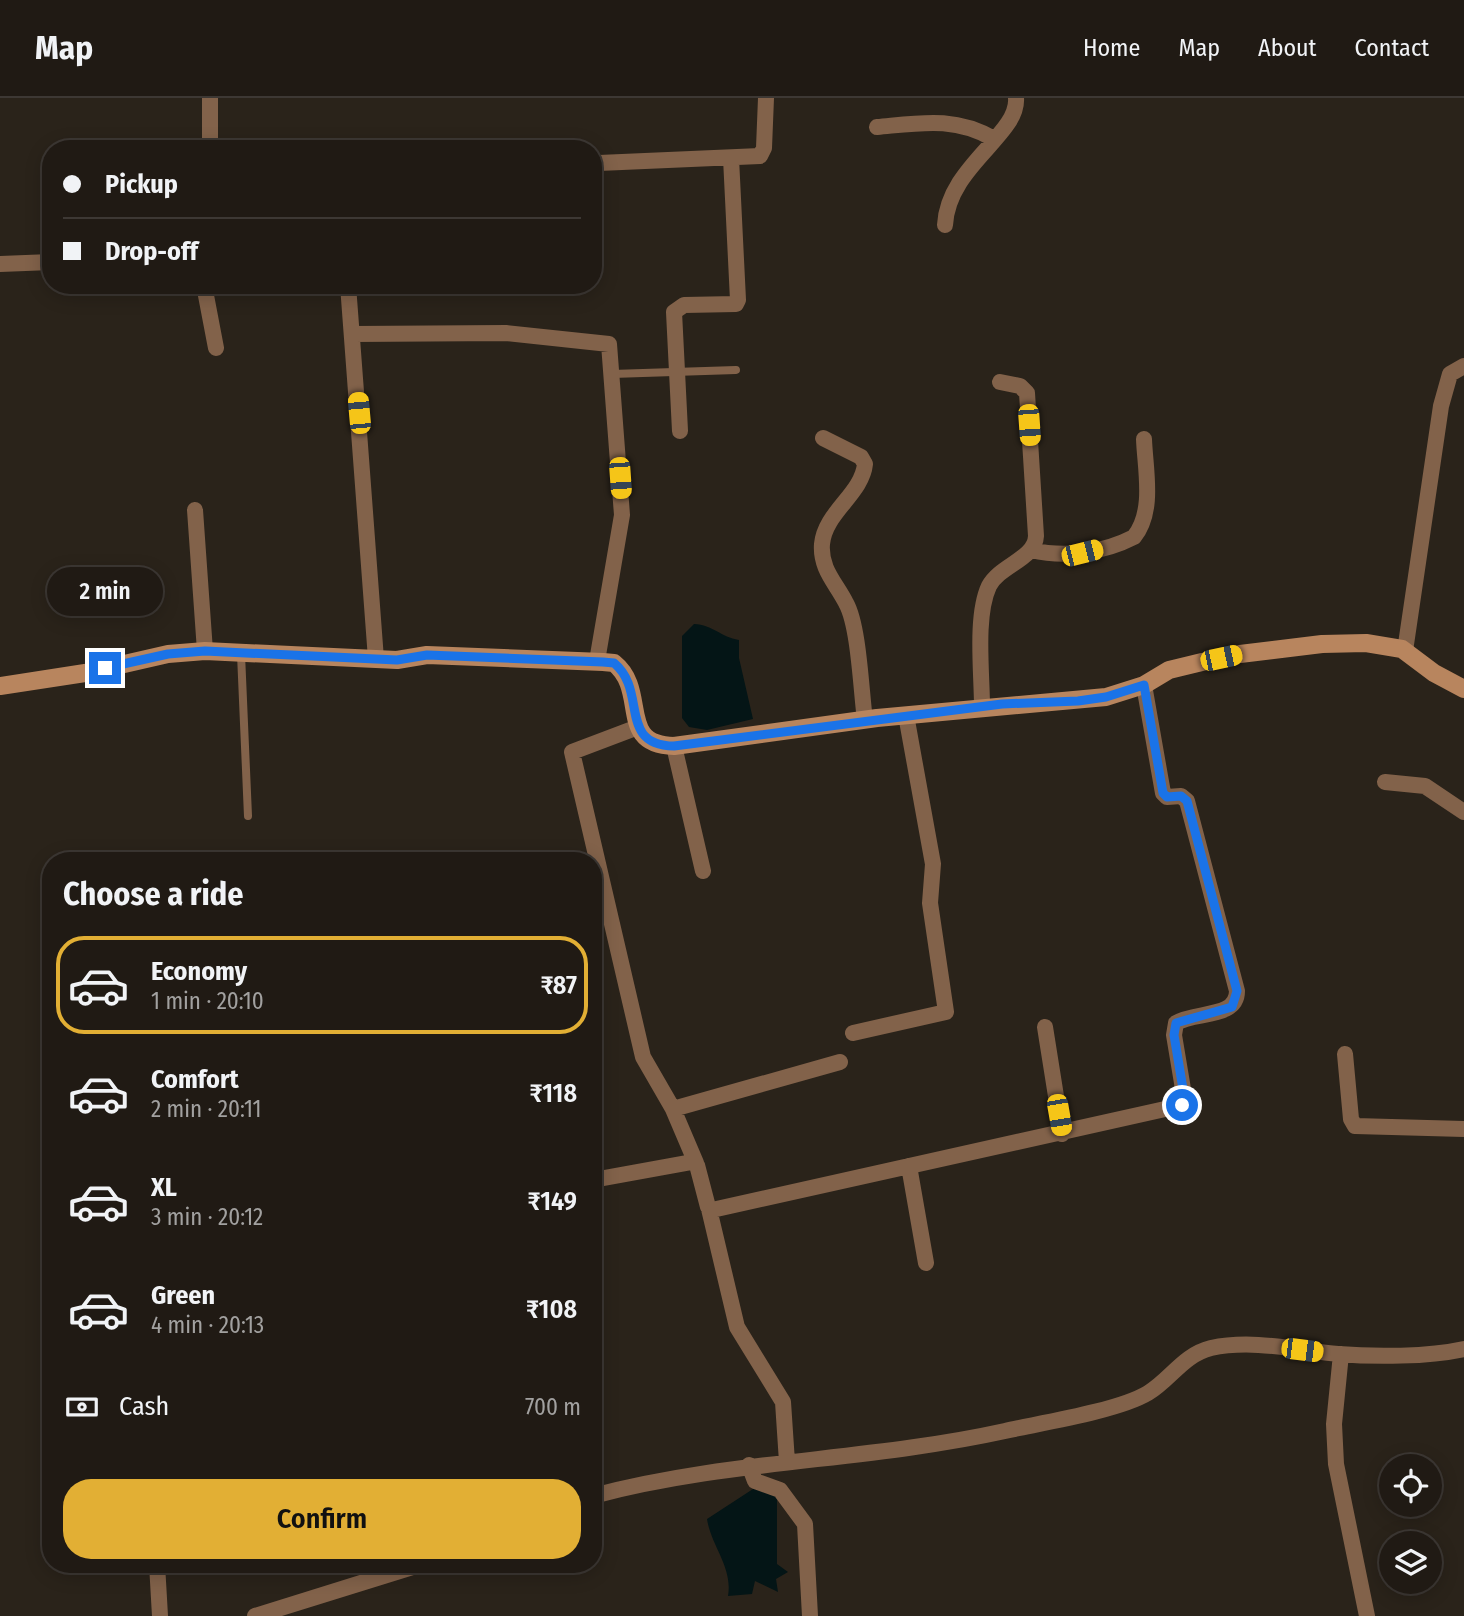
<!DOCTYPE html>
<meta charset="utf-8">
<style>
body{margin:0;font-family:"Fira Sans Condensed",sans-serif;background:#2d2722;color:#f1f3f6;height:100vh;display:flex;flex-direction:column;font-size:26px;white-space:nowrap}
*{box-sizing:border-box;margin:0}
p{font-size:23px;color:#a2a1a0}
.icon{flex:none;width:38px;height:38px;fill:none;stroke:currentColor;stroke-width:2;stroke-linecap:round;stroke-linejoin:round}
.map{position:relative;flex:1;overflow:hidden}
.drawer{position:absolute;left:42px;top:754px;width:560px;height:721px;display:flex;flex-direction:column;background:#201a14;border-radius:28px;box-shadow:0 4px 18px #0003,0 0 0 2px #3d3834}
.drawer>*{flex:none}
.hud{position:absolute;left:42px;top:42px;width:560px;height:154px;border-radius:28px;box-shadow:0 4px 18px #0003,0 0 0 2px #3d3834;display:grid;align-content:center;height:154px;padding:0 21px;background:#201a14}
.controls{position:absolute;left:1379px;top:1356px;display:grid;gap:14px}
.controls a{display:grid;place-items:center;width:63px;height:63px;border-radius:50%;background:#201a14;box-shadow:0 4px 18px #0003,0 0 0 2px #3d3834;font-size:35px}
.end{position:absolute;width:32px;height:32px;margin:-16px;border:9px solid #1a73e8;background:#fff;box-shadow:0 0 0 4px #fff}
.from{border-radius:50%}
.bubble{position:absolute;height:49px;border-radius:24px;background:#201a14;box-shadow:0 4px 18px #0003,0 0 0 2px #3d3834;font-size:23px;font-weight:600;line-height:49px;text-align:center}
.car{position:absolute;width:21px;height:42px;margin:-21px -10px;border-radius:9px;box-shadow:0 0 5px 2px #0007;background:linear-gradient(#f5c518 24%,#345 0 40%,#f5c518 0 76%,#345 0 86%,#f5c518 0)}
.hud b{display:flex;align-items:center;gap:24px;height:66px;font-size:26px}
.hud b+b{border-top:2px solid #3d3834}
.hud i{width:18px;height:18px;background:#f1f3f6}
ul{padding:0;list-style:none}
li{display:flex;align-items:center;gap:21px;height:98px;margin:0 14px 10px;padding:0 7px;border:4px solid transparent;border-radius:28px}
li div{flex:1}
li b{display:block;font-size:26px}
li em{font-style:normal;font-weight:600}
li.selected{border-color:#e2af34}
li>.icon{width:63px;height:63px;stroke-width:1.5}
h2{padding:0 21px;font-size:32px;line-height:84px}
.pay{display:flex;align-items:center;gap:18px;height:77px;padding:0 21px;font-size:26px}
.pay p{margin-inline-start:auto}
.cta{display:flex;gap:14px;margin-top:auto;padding:14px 21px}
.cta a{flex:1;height:80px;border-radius:28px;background:#e2af34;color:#111;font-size:28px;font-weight:600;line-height:80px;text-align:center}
header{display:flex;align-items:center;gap:42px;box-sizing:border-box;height:98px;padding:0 35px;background:#201a14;border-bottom:2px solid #3d3834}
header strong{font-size:33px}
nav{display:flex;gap:38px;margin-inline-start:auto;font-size:24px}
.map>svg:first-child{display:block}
.water{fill:#041516}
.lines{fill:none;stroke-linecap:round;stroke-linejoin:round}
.service{stroke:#82624a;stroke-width:8}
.minor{stroke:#82624a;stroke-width:16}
.secondary{stroke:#b8855e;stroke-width:18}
.route{stroke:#1a73e8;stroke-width:9}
</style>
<header>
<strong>Map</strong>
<nav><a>Home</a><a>Map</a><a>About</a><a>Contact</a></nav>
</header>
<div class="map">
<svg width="1464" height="1518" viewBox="0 0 1464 1518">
<rect width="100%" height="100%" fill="#2a231a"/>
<!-- water -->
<path class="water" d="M694 526C713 527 721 539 739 542V560L753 621 707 632 689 629 682 620V538Z
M753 1391 777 1394V1466L788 1474 776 1481 778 1494 755 1483 752 1496 728 1498C733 1469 711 1448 707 1421Z"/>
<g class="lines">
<!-- service -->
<path class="service" d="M612 276 736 272
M241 556 248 718"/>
<!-- minor -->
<path class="minor" d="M210 0V51
M877 29C920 25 955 18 994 41
M599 65 760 58 764 50 766 0
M945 127C948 68 1019 37 1016 0
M0 166 51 164
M204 187 216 250
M348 187 376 561
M353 236 506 235 609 246 622 417 597 563
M680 333 674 214 684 207 736 206 738 202 731 60
M823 340 861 359 865 366C862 396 825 414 822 446 820 471 836 485 846 505 859 528 861 593 865 622
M195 412 205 553
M1031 452C1065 460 1103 455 1134 439 1155 413 1145 371 1144 341
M1405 553 1441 308 1450 276 1464 268
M982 609C982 575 975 518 989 488 1000 467 1035 461 1036 438L1027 295 1020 288 1000 284
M638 629 572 654 643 959 673 1011 696 1065
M674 648 703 773
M1385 684 1425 688 1464 714
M1045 929 1062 1036
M853 935 946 914 930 805 933 766 906 617
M1345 956 1351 1021 1355 1028 1464 1031
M673 1011 840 964
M909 1068 926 1165
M593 1082 692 1064 697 1067 708 1109 712 1112 1183 1007 1185 1003 1174 937 1176 925C1195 913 1237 921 1237 893L1187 703 1181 698 1167 699 1163 695 1144 587
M709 1111 737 1229 783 1304 787 1364
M1341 1256 1334 1326 1336 1366 1367 1518
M749 1367 755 1383 780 1392 805 1426 810 1518
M593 1398C728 1362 869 1363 1005 1333 1041 1325 1118 1313 1148 1295 1171 1281 1183 1257 1211 1250 1252 1241 1297 1252 1338 1256 1374 1259 1428 1259 1464 1251
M157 1466 160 1518
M255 1518 422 1466"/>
<!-- secondary -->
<path class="secondary" d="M0 588 85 575 168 556 205 553 397 562 427 557 603 564 614 565C649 593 616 647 674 648L877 620 1106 599 1144 587 1169 572 1202 564 1240 556 1322 546 1366 545 1402 551 1434 575 1464 591"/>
</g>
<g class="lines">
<!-- route -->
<path class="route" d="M105 570 168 556 205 553 397 562 427 557 603 564 614 565C648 593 617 647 674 648L1002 606 1078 603 1106 599 1144 587 1163 695 1167 699 1181 698 1187 703 1237 893 1232 909 1176 925 1174 937 1185 1003 1182 1007"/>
</g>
</svg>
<div class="controls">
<a><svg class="icon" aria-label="locate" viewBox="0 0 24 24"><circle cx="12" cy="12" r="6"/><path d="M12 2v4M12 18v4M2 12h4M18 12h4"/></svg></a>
<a><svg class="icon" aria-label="layers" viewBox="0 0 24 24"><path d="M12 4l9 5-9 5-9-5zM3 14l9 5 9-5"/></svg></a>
</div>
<i class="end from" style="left:1182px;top:1007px"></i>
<i class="end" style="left:105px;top:570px"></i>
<div class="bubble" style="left:47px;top:469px;width:116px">2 min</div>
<i class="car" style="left:359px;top:315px;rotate:355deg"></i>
<i class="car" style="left:1029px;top:327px;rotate:176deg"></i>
<i class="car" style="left:620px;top:380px;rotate:176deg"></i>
<i class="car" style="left:1082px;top:455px;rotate:76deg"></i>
<i class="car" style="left:1221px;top:560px;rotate:78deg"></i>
<i class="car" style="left:1059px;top:1017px;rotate:170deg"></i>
<i class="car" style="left:1302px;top:1252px;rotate:97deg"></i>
<div class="hud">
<b><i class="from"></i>Pickup</b>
<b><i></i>Drop-off</b>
</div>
<section class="drawer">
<h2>Choose a ride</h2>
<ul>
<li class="selected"><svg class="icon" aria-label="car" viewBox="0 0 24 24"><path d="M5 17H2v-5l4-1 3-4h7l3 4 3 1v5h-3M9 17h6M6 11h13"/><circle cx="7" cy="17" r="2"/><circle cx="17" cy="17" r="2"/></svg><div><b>Economy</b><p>1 min · 20:10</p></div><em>₹87</em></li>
<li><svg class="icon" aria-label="car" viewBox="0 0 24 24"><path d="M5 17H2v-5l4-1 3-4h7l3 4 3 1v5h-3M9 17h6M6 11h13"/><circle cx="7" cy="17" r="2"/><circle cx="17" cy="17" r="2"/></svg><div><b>Comfort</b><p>2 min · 20:11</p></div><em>₹118</em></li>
<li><svg class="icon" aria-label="car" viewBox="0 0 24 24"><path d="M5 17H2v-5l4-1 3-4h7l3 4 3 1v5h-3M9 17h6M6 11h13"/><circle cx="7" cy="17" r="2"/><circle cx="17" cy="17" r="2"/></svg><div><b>XL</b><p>3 min · 20:12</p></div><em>₹149</em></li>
<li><svg class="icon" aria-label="car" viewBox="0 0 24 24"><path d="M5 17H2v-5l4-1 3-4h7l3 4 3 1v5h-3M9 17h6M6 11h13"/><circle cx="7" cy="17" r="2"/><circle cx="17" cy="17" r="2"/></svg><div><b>Green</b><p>4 min · 20:13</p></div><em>₹108</em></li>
</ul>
<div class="pay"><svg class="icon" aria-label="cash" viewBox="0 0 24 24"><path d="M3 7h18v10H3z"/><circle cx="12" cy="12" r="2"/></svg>Cash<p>700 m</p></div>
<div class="cta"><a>Confirm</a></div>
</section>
</div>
